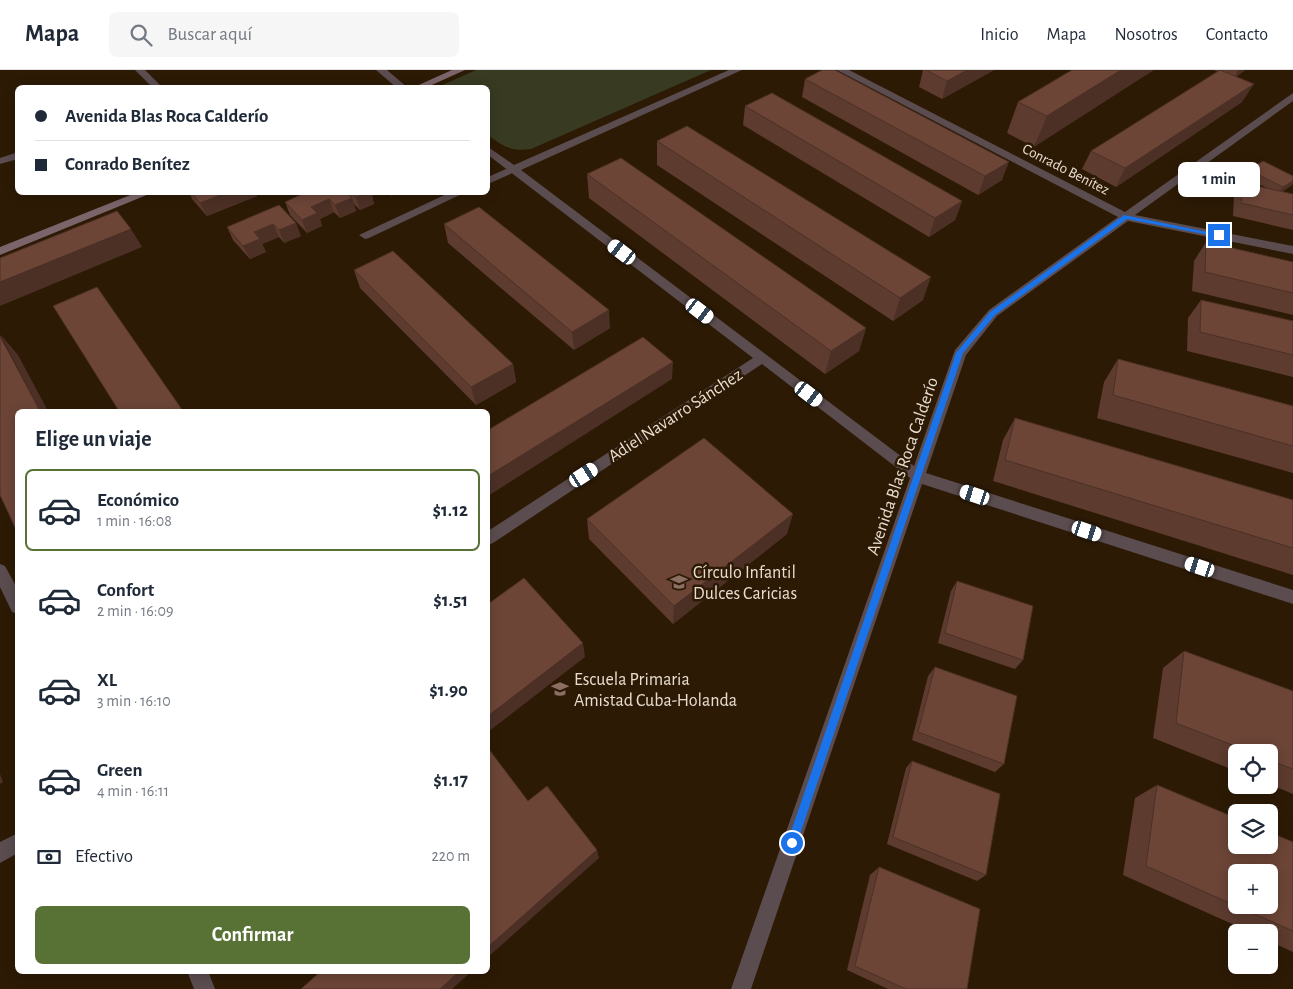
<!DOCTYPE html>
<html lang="es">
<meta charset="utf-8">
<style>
body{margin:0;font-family:"Alegreya Sans",sans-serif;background:#f6f6f7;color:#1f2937;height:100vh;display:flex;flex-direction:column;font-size:19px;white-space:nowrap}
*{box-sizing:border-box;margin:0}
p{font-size:16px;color:#747a83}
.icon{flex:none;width:28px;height:28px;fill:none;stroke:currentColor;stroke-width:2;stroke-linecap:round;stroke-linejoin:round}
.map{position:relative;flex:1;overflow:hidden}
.side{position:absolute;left:15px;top:339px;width:475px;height:565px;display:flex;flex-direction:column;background:#fff;border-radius:8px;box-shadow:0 2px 12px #0003}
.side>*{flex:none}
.hud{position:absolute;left:15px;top:15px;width:475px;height:110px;border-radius:8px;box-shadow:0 2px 12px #0003;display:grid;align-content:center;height:110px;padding:0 20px;background:#fff}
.fabs{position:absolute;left:1228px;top:674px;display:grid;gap:10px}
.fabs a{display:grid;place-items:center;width:50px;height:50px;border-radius:8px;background:#fff;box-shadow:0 2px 12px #0003;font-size:25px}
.end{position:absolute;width:22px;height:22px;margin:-11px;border:6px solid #1a73e8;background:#fff;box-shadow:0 0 0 2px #fff}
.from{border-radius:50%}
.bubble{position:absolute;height:35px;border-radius:8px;background:#fff;box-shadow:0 2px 12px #0003;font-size:16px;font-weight:600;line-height:35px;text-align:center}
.car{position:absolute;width:15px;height:30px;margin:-15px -8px;border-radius:6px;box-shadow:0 0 4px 1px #0007;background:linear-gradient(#fff 24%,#345 0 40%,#fff 0 76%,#345 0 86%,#fff 0)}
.hud b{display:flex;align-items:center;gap:18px;height:48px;font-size:19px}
.hud b+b{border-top:1px solid #e0e1e3}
.hud i{width:12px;height:12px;background:#1f2937}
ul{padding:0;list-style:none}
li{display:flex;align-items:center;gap:15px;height:82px;margin:0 10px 8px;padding:0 10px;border:2px solid transparent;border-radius:8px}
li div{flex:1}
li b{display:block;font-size:19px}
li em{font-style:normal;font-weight:600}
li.selected{border-color:#587134}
li>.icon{width:45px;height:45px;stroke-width:1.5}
h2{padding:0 20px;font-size:22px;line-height:60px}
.pay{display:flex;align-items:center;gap:12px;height:55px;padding:0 20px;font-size:19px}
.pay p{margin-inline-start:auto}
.cta{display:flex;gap:10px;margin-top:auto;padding:10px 20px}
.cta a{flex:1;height:58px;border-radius:8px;background:#587134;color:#fff;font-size:20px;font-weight:600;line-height:58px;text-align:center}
header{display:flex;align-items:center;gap:30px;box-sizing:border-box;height:70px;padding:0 25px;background:#fff;border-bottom:1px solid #e0e1e3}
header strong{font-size:24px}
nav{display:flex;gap:28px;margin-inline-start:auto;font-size:18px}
.search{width:350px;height:45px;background:#f6f6f7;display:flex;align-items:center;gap:12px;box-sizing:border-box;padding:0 18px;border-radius:8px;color:#747a83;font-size:19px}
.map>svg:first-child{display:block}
.green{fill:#383b22}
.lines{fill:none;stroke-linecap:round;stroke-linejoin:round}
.lane{fill:#5a4c4f;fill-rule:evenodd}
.street{fill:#5a4c4f;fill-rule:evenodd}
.secondary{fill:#7c656a;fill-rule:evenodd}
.wall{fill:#5d3b2f}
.shaded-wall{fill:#4c3026}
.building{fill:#6c4537;stroke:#4c3026;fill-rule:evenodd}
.route{fill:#1a73e8}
.labels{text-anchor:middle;stroke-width:5;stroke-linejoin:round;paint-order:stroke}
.far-street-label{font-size:15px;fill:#e9ddd0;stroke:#2c1a05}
.street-label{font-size:18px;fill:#e9ddd0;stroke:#2c1a05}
.poi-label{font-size:18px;fill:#e9ddd0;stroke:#2c1a05;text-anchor:start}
</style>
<header>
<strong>Mapa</strong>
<div class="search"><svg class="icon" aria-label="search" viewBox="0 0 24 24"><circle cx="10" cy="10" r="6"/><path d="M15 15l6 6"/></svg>Buscar aquí</div>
<nav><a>Inicio</a><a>Mapa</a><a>Nosotros</a><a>Contacto</a></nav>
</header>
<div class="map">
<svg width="1293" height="919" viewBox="0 0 1293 919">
<rect width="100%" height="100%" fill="#2c1a05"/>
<!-- green -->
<path class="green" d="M476 0H711L531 79C512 82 502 76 488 65V18L438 17Z"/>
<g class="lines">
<!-- lane -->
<path class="lane" d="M135 0H145L163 18H153Z
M18 82V89L0 94V88Z
M513 96 518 99 517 101 488 114V107Z
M451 122H466L369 168 365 169 359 165Z"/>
<!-- street -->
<path class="street" d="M376 0H387L408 18H397Z
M729 0H742L521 100 914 396 955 280 989 240 1118 147 837 0H849L1125 142 1293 23V31L1135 145 1293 176V184L1128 151 997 246 966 285 926 403 1293 520V534L922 414 751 919H731L910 408 762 294 493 473 488 475V461L753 288 488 85V77L514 95Z
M0 494 5 496 18 520V544L12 542 0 517Z
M18 763V783L0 793V772Z
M187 901H208L215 919H194Z"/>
<!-- secondary -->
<path class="secondary" d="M452 0H465L425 18H412Z
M138 122H154L0 185V177Z"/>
</g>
<!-- wall -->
<path class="wall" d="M923 0H994L942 29 919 17Z
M1072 0 1034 77 1007 63 1018 32Z
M1214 0H1245L1236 7 1242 32 1116 117 1082 99 1091 81 1218 2Z
M805 9 1002 110 978 125 802 27Z
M745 36 962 131 955 150 929 167 743 55Z
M657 71 923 230 893 251 657 95Z
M1249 100 1293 106V113L1292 115 1282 122 1293 124V160L1233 146 1234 126 1243 113 1267 118 1244 107Z
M587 104 866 258 859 281 825 304 589 128Z
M189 122H256L257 126 207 146 192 129Z
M307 122H381L372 126 374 134 360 140 354 134 356 141 340 148 334 142 320 149 322 156 307 163 290 145 285 132Z
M279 135 301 166 284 173 279 167 262 174 266 182 250 189 233 170 227 157Z
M444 154 610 258 574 280 448 173Z
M1206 172 1293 192V245L1192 221 1194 191Z
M354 200 513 294 516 312 476 335 360 218Z
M1201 230 1293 251V307L1187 281 1188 248Z
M1118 289 1293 336V403L1097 348 1104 312Z
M1015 348 1293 430V505L993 411 1003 370Z
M587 449 787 464 673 554 589 469Z
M957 511 1023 590 1015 599 938 573 951 521Z
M1184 581 1293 621V724L1269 714V682H1236V701L1153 668 1163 598Z
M935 597 1004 694 995 702 912 670 928 606Z
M912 691 986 805 977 811 887 774 906 698Z
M1157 715 1293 772V882L1269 871V862H1250L1123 805 1135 728Z
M879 797 967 919H888L847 900 870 805Z"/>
<!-- shaded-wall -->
<path class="shaded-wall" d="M967 0H994L942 29 947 11Z
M1121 0H1154L1034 77 1047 46Z
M1238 0H1245L1234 8Z
M1254 14 1242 32 1116 117 1125 98Z
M1009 92 1002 110 978 125 985 106Z
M1293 111 1292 115 1278 124 1283 117Z
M228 122H256L257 126 207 146 200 133Z
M366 122H381L372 126 374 134 360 140 356 127Z
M390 122H399L391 126Z
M352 128 356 141 340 148 335 135Z
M329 129 334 142 320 149 322 156 307 163 302 150 311 137Z
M962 131 955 150 929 167 935 148Z
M296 153 301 166 284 173 279 160Z
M273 154 279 167 262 174 266 182 250 189 243 176 254 162Z
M131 159 142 177 0 236V212Z
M931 207 923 230 893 251 900 228Z
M609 240 610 258 574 280 572 262Z
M866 258 859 281 825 304 831 281Z
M0 264 18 285 48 341H40Z
M673 292 672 309 488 426V406Z
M513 294 516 312 476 335 471 317Z
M793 444 787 464 673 554 674 536Z
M583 573 585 587 488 662V646Z
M0 704 3 712 0 714Z
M597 780 599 788 488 887V877Z
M460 901H472L452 919H440Z"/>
<!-- building -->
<path class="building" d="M822 0H835L1009 92 985 106 805 9Z
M926 0H967L947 11Z
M1072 0H1121L1047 46 1018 32Z
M1220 0 1254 14 1125 98 1091 81Z
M772 23 962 131 935 148 745 36Z
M687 56 931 207 900 228 657 71Z
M621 88 866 258 831 281 587 104Z
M1263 91 1293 106V111L1283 117 1249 100Z
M1243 113 1293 124V145L1241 133Z
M191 122H228L200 133Z
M307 122H345L352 128 335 135 329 129 311 137 317 143 302 150 285 132Z
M351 122H367L356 127Z
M279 135 296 153 279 160 273 154 254 162 260 169 243 176 227 157Z
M479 137 609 240 572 262 444 154Z
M117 141 131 159 0 212V188Z
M1206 172 1293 192V223L1205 202Z
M393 181 513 294 471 317 354 200Z
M97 217 183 341H119L53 236Z
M1201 230 1293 251V285L1200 262Z
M0 266 40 341H18V464L0 425Z
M643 267 673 292 488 406V360Z
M1118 289 1293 336V376L1113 325Z
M1015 348 1293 430V478L1005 390Z
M704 368 793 444 674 536 587 449Z
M524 508 583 573 488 646V534Z
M957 511 1033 536 1023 590 945 563Z
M1184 581 1293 621V699L1269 690V682H1250L1176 653Z
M935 597 1017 626 1004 694 918 662Z
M488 678 528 731 547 716 597 780 488 877Z
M912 691 1000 724 986 805 893 767Z
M1157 715 1236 748V775H1269V762L1293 772V861L1146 796ZM1236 802H1269V835H1236Z
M879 797 980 839 967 919H906L855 896Z
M321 901H460L440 919H301Z"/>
<!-- route -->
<path class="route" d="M1124 145 1222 165 1219 167 1127 149 995 245 963 283 797 773 792 778 788 776 787 773 956 283 990 242Z"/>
<!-- icons -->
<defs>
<g id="school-bare" transform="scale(1.35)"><path d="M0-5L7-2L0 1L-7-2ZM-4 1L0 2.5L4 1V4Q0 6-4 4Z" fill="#8d6e63" stroke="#2c1a05" stroke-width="2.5" paint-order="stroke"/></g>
</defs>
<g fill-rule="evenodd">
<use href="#school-bare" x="679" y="512"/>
<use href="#school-bare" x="560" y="619"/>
</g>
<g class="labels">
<!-- far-street labels -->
<g class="far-street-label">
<text transform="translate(1066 99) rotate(27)" y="5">Conrado Benítez</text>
</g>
<!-- street labels -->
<g class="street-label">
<text transform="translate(675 345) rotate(-33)" y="6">Adiel Navarro Sánchez</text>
<text transform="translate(902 396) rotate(-71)" y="6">Avenida Blas Roca Calderío</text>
</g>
<!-- poi labels -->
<g class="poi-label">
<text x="693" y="508">Círculo Infantil<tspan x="693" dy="21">Dulces Caricias</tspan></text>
<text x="574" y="615">Escuela Primaria<tspan x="574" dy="21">Amistad Cuba-Holanda</tspan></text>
</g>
</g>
</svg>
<div class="fabs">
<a><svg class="icon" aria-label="locate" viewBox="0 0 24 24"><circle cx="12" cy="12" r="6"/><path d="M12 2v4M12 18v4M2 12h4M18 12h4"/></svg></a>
<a><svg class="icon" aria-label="layers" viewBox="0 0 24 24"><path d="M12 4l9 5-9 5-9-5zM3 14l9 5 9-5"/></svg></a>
<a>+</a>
<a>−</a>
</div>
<i class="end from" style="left:792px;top:773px"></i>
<i class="end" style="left:1219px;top:165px"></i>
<div class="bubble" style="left:1178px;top:92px;width:82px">1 min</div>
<i class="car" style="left:622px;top:182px;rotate:307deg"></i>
<i class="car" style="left:700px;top:241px;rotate:127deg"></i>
<i class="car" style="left:809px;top:324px;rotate:127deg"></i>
<i class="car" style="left:584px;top:405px;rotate:57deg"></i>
<i class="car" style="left:975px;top:425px;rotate:288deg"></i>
<i class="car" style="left:1087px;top:461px;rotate:108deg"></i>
<i class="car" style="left:1200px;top:497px;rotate:288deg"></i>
<div class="hud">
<b><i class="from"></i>Avenida Blas Roca Calderío</b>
<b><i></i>Conrado Benítez</b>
</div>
<section class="side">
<h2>Elige un viaje</h2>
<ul>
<li class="selected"><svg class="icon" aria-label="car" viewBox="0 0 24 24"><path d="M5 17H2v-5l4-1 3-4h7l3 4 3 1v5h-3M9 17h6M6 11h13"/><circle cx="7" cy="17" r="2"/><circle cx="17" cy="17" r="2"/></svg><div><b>Económico</b><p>1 min · 16:08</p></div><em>$1.12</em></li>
<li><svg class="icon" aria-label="car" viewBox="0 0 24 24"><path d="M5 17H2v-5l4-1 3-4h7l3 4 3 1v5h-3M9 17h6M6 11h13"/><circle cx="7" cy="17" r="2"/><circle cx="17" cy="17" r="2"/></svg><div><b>Confort</b><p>2 min · 16:09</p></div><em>$1.51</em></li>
<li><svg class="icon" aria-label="car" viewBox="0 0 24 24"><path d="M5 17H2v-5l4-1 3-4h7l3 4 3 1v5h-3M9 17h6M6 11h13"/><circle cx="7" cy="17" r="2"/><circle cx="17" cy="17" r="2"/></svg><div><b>XL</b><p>3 min · 16:10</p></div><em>$1.90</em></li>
<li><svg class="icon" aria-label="car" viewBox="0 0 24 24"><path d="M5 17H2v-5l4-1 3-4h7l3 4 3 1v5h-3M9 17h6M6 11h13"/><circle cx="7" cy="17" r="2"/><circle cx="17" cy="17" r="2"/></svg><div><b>Green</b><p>4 min · 16:11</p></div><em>$1.17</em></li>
</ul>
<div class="pay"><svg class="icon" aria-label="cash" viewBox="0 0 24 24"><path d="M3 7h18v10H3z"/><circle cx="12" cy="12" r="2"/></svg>Efectivo<p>220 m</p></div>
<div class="cta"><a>Confirmar</a></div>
</section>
</div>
